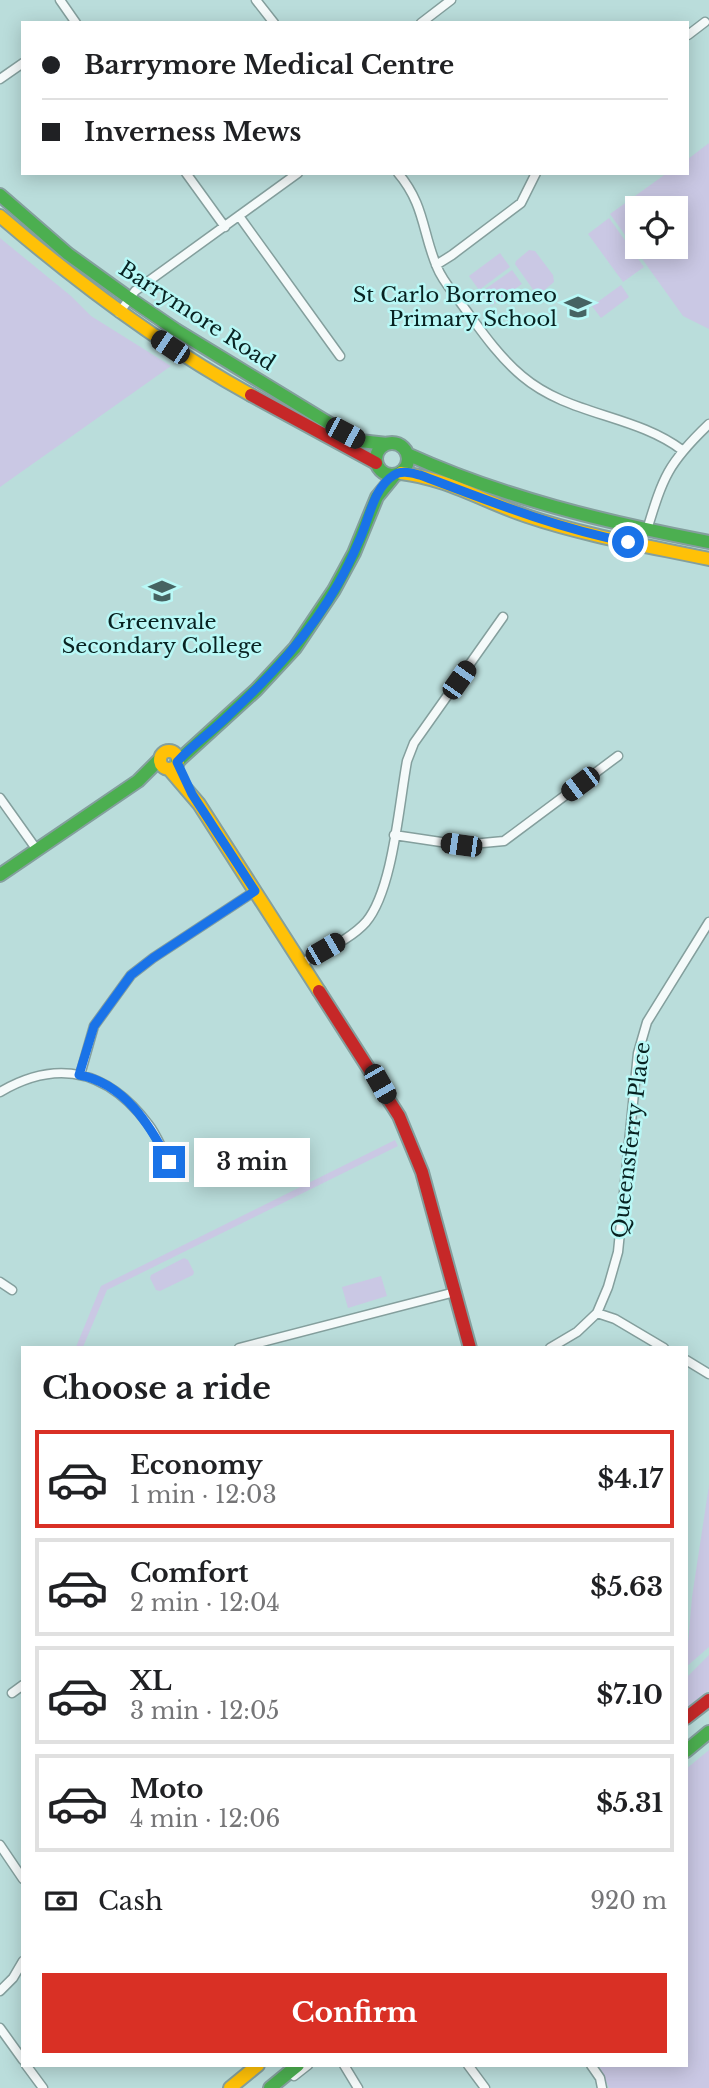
<!DOCTYPE html>
<meta charset="utf-8">
<style>
body{margin:0;font-family:"Libre Baskerville",serif;background:#f6f6f6;color:#202124;height:100vh;display:flex;flex-direction:column;font-size:26px;white-space:nowrap}
*{box-sizing:border-box;margin:0}
p{font-size:23px;color:#757577}
.icon{flex:none;width:38px;height:38px;fill:none;stroke:currentColor;stroke-width:2;stroke-linecap:round;stroke-linejoin:round}
.map{position:relative;flex:1;overflow:hidden}
.details{position:absolute;left:21px;top:1346px;width:667px;height:721px;display:flex;flex-direction:column;background:#fff;border-radius:0px;box-shadow:0 4px 18px #0003}
.details>*{flex:none}
.top-card{position:absolute;left:21px;top:21px;width:668px;height:154px;border-radius:0px;box-shadow:0 4px 18px #0003;display:grid;align-content:center;height:154px;padding:0 21px;background:#fff}
.buttons{position:absolute;left:625px;top:196px;display:grid;gap:14px}
.buttons a{display:grid;place-items:center;width:63px;height:63px;border-radius:0px;background:#fff;box-shadow:0 4px 18px #0003;font-size:35px}
.end{position:absolute;width:32px;height:32px;margin:-16px;border:9px solid #1a73e8;background:#fff;box-shadow:0 0 0 4px #fff}
.from{border-radius:50%}
.bubble{position:absolute;height:49px;border-radius:0px;background:#fff;box-shadow:0 4px 18px #0003;font-size:23px;font-weight:800;line-height:49px;text-align:center}
.car{position:absolute;width:21px;height:42px;margin:-21px -10px;border-radius:9px;box-shadow:0 0 5px 2px #0007;background:linear-gradient(#222 24%,#8ab4d8 0 40%,#222 0 76%,#8ab4d8 0 86%,#222 0)}
.top-card b{display:flex;align-items:center;gap:24px;height:66px;font-size:26px}
.top-card b+b{border-top:2px solid #e0e0e0}
.top-card i{width:18px;height:18px;background:#202124}
ul{padding:0;list-style:none}
li{display:flex;align-items:center;gap:21px;height:98px;margin:0 14px 10px;padding:0 7px;border:4px solid #e0e0e0;border-radius:0px}
li div{flex:1}
li b{display:block;font-size:26px}
li em{font-style:normal;font-weight:800}
li.active{border-color:#d93025}
li>.icon{width:63px;height:63px;stroke-width:1.5}
h2{padding:0 21px;font-size:32px;line-height:84px}
.pay{display:flex;align-items:center;gap:18px;height:77px;padding:0 21px;font-size:26px}
.pay p{margin-inline-start:auto}
.action{display:flex;gap:14px;margin-top:auto;padding:14px 21px}
.action a{flex:1;height:80px;border-radius:0px;background:#d93025;color:#fff;font-size:28px;font-weight:800;line-height:80px;text-align:center}
.map>svg:first-child{display:block}
.green{fill:#cac8e4;fill-rule:evenodd}
.lines{fill:none;stroke-linecap:round;stroke-linejoin:round}
.street-casing{stroke:#849f9d;stroke-width:11}
.fast-casing{stroke:#849f9d;stroke-width:16}
.slow-casing{stroke:#849f9d;stroke-width:16}
.jam-casing{stroke:#849f9d;stroke-width:16}
.street{stroke:#f5fafa;stroke-width:8}
.fast{stroke:#4caf50;stroke-width:12}
.slow{stroke:#ffc107;stroke-width:12}
.jam{stroke:#c62828;stroke-width:12}
.route{stroke:#1a73e8;stroke-width:9}
.labels{text-anchor:middle;stroke-width:5;stroke-linejoin:round;paint-order:stroke}
.poi-label{font-size:21px;fill:#082221;stroke:#b9f8f6;text-anchor:end}
.street-label{font-size:21px;fill:#082221;stroke:#b9f8f6}
</style>
<div class="map">
<svg width="709" height="2088" viewBox="0 0 709 2088">
<rect width="100%" height="100%" fill="#badddb"/>
<!-- green -->
<path class="green" d="M709 143V329L683 316 610 214 667 173H688V159ZM637 208H676V247H637Z
M609 218 644 267 623 282 588 234Z
M0 238 71 296 91 316 171 366 0 487Z
M529 250 535 251 553 275 554 282 542 292 534 291 515 264 516 261Z
M500 253 510 267 479 290 469 276Z
M512 270 522 284 491 306 481 292Z
M621 285 629 297 601 318 592 306Z
M395 1140 398 1146 107 1290 83 1347H76L101 1286Z
M184 1258 188 1260 194 1272 193 1275 160 1291 156 1290 150 1278 151 1275Z
M381 1276 387 1296 348 1308 342 1287Z
M709 1485V1647L686 1667 692 1597Z
M709 1655V1690L686 1708V1678Z
M709 1750V2088H609L599 2065H686V1769Z"/>
<g class="lines">
<!-- street casing -->
<g class="street-casing">
<path id="street" d="M60 0 76 23
M256 0 274 23
M421 23 451 0
M688 35 705 22
M0 79 23 63
M186 173 225 227
M398 173C425 205 422 232 437 267 442 280 452 291 460 302 480 329 497 355 522 376 569 416 634 414 682 450
M239 216 340 356
M436 265 452 255 521 203 536 173
M119 313 135 291 298 173
M647 530C663 477 668 463 709 424
M0 798 37 850
M394 835 461 845 504 841 618 756
M302 963C322 951 350 940 366 922 393 890 399 804 407 761L414 743 503 617
M80 1075 94 1026 131 975 153 958 255 891
M0 1092C58 1058 108 1071 148 1124 157 1135 162 1150 169 1162
M0 1282 12 1290
M597 1313 615 1319 664 1348
M239 1348 455 1292
M550 1348 577 1332 597 1313 608 1287 618 1252 638 1053 647 1022 709 922
M686 1360 709 1374
M12 1693 23 1685
M0 1845 23 1879
M0 1991 13 1978 23 1961
M0 2028 23 2060
M26 2065 43 2088
M344 2065 358 2088
M468 2065 485 2088
M591 2065 600 2078 602 2088
M294 2076 308 2065"/>
</g>
<!-- fast casing -->
<g class="fast-casing">
<path id="fast" d="M0 195 68 254 129 298 176 330 345 433 360 441 387 444
M376 459a16 16 0 1 1 32 0a16 16 0 1 1-32 0Z
M407 454C504 498 605 522 709 542
M177 762 256 690 295 648 334 590 354 553 377 497 395 475
M0 875 138 781 160 759
M686 1751 709 1732
M270 2088 298 2065"/>
</g>
<!-- slow casing -->
<g class="slow-casing">
<path id="slow" d="M0 216C78 283 160 345 251 395
M401 473C446 478 485 502 527 516 586 536 648 546 709 559
M160 760a9 9 0 1 1 18 0a9 9 0 1 1-18 0Z
M169 769 199 804 319 991
M230 2088 258 2065"/>
</g>
<!-- jam casing -->
<g class="jam-casing">
<path id="jam" d="M251 395 376 463
M319 991 399 1116 422 1172 470 1348
M686 1718 709 1700"/>
</g>
<!-- street -->
<use href="#street" class="street"/>
<!-- fast -->
<use href="#fast" class="fast"/>
<!-- slow -->
<use href="#slow" class="slow"/>
<!-- jam -->
<use href="#jam" class="jam"/>
</g>
<g class="lines">
<!-- route -->
<path class="route" d="M169 1162C150 1125 124 1083 79 1075L94 1026 131 975 153 958 255 891 192 794 177 762C193 744 212 732 229 715 271 676 310 634 338 584 346 570 353 555 359 541 369 520 373 488 394 475 402 470 411 473 420 475 489 501 556 528 628 542"/>
</g>
<!-- icons -->
<defs>
<g id="school-bare" transform="scale(2.1)"><path d="M0-5L7-2L0 1L-7-2ZM-4 1L0 2.5L4 1V4Q0 6-4 4Z" fill="#466362" stroke="#b9f8f6" stroke-width="2.5" paint-order="stroke"/></g>
</defs>
<g fill-rule="evenodd">
<use href="#school-bare" x="578" y="307"/>
<use href="#school-bare" x="162" y="591"/>
</g>
<g class="labels">
<!-- poi labels -->
<g class="poi-label">
<text x="557" y="302">St Carlo Borromeo<tspan x="557" dy="24">Primary School</tspan></text>
<text x="162" y="629" text-anchor="middle">Greenvale<tspan x="162" dy="24">Secondary College</tspan></text>
</g>
<!-- street labels -->
<g class="street-label">
<text transform="translate(197 316) rotate(33)" y="7">Barrymore Road</text>
<text transform="translate(631 1140) rotate(-83)" y="7">Queensferry Place</text>
</g>
</g>
</svg>
<div class="buttons">
<a><svg class="icon" aria-label="locate" viewBox="0 0 24 24"><circle cx="12" cy="12" r="6"/><path d="M12 2v4M12 18v4M2 12h4M18 12h4"/></svg></a>
</div>
<i class="end from" style="left:628px;top:542px"></i>
<i class="end" style="left:169px;top:1162px"></i>
<div class="bubble" style="left:194px;top:1138px;width:116px">3 min</div>
<i class="car" style="left:170px;top:347px;rotate:304deg"></i>
<i class="car" style="left:345px;top:433px;rotate:118deg"></i>
<i class="car" style="left:459px;top:680px;rotate:35deg"></i>
<i class="car" style="left:580px;top:784px;rotate:233deg"></i>
<i class="car" style="left:461px;top:845px;rotate:278deg"></i>
<i class="car" style="left:325px;top:949px;rotate:60deg"></i>
<i class="car" style="left:380px;top:1084px;rotate:150deg"></i>
<div class="top-card">
<b><i class="from"></i>Barrymore Medical Centre</b>
<b><i></i>Inverness Mews</b>
</div>
<section class="details">
<h2>Choose a ride</h2>
<ul>
<li class="active"><svg class="icon" aria-label="car" viewBox="0 0 24 24"><path d="M5 17H2v-5l4-1 3-4h7l3 4 3 1v5h-3M9 17h6M6 11h13"/><circle cx="7" cy="17" r="2"/><circle cx="17" cy="17" r="2"/></svg><div><b>Economy</b><p>1 min · 12:03</p></div><em>$4.17</em></li>
<li><svg class="icon" aria-label="car" viewBox="0 0 24 24"><path d="M5 17H2v-5l4-1 3-4h7l3 4 3 1v5h-3M9 17h6M6 11h13"/><circle cx="7" cy="17" r="2"/><circle cx="17" cy="17" r="2"/></svg><div><b>Comfort</b><p>2 min · 12:04</p></div><em>$5.63</em></li>
<li><svg class="icon" aria-label="car" viewBox="0 0 24 24"><path d="M5 17H2v-5l4-1 3-4h7l3 4 3 1v5h-3M9 17h6M6 11h13"/><circle cx="7" cy="17" r="2"/><circle cx="17" cy="17" r="2"/></svg><div><b>XL</b><p>3 min · 12:05</p></div><em>$7.10</em></li>
<li><svg class="icon" aria-label="car" viewBox="0 0 24 24"><path d="M5 17H2v-5l4-1 3-4h7l3 4 3 1v5h-3M9 17h6M6 11h13"/><circle cx="7" cy="17" r="2"/><circle cx="17" cy="17" r="2"/></svg><div><b>Moto</b><p>4 min · 12:06</p></div><em>$5.31</em></li>
</ul>
<div class="pay"><svg class="icon" aria-label="cash" viewBox="0 0 24 24"><path d="M3 7h18v10H3z"/><circle cx="12" cy="12" r="2"/></svg>Cash<p>920 m</p></div>
<div class="action"><a>Confirm</a></div>
</section>
</div>
